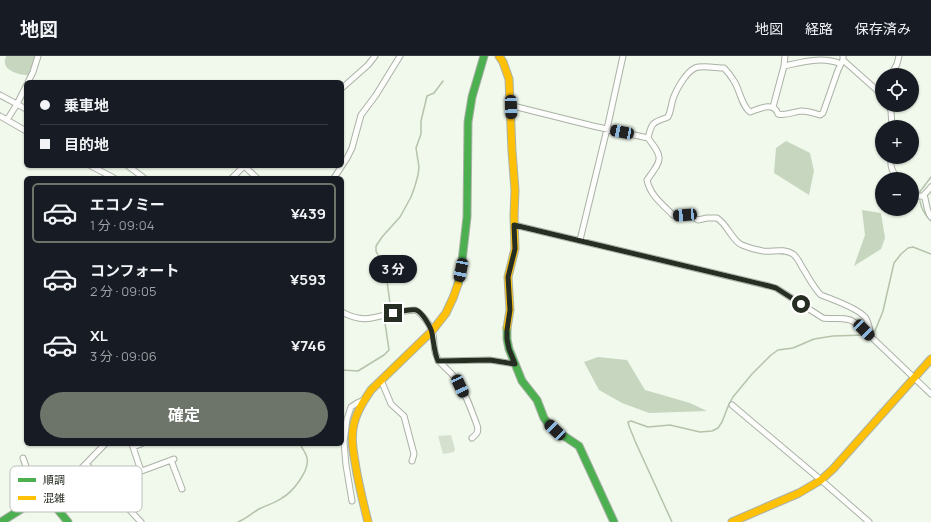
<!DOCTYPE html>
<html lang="ja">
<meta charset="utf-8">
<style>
body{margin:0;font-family:Manrope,"Noto Sans JP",sans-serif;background:#242831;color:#f1f3f6;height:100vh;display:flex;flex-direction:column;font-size:15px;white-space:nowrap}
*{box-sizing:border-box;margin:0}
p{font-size:13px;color:#9ea1a6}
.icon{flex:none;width:22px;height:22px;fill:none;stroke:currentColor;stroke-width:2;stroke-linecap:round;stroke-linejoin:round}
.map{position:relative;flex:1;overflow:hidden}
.drawer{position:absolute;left:24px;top:120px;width:320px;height:270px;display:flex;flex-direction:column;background:#171b24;border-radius:6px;box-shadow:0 1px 3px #0004}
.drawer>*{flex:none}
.hud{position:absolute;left:24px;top:24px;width:320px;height:88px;border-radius:6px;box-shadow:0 1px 3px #0004;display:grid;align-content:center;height:88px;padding:0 16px;background:#171b24}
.controls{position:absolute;left:875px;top:12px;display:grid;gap:8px}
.controls a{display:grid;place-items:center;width:44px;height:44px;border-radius:50%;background:#171b24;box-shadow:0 1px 3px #0004;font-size:20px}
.end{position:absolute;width:18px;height:18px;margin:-9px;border:5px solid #262d22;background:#fff;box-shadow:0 0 0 2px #fff}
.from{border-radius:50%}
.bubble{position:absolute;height:28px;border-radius:14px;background:#171b24;box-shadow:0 1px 3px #0004;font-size:13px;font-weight:700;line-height:28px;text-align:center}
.car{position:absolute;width:12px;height:24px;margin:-12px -6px;border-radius:5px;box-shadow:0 0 3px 1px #0007;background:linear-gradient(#222 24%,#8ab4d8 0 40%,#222 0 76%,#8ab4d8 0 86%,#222 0)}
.hud b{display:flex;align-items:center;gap:14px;height:38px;font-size:15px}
.hud b+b{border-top:1px solid #363941}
.hud i{width:10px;height:10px;background:#f1f3f6}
ul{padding:7px 0 0;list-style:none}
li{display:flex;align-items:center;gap:12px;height:60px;margin:0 8px 6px;padding:0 8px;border:2px solid transparent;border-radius:6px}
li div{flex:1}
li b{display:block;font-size:15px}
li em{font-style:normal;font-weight:700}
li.on{border-color:#6d7469}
li>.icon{width:36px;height:36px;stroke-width:1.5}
.action{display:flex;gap:8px;margin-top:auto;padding:8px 16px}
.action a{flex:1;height:46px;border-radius:24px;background:#6d7469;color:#fff;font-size:16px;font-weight:700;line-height:46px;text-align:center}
header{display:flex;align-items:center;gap:24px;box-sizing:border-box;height:56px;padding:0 20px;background:#171b24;border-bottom:1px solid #363941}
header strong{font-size:19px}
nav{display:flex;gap:22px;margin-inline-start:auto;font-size:14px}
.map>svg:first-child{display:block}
.green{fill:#d5e0cf}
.forest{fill:#c7d6bf}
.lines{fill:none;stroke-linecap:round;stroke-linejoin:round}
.stream{stroke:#b4c3aa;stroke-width:1.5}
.street-casing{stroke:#aab1a6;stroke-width:7}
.fast-casing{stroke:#aab1a6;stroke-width:9}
.slow-casing{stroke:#aab1a6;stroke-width:9}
.street{stroke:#fdfefc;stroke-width:5}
.fast{stroke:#4caf50;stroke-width:7}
.slow{stroke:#ffc107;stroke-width:7}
.route{stroke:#262d22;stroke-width:5}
.key{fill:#fff;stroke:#bec0bd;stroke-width:1}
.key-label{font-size:11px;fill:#262d22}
</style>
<header>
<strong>地図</strong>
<nav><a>地図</a><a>経路</a><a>保存済み</a></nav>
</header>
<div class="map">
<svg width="931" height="466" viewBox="0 0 931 466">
<rect width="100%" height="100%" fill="#f0f9ec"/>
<!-- green -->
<path class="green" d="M451 379 455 393 454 396 443 398 438 380Z"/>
<!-- forest -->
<path class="forest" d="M6 0H37L29 19C22 20 5 15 5 7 4 4 6 2 6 0Z
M786 85 810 97 814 115 809 139 774 117 776 92Z
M862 154 881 157 885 182 881 193 854 210 865 179Z
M598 301 627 304 645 334 690 347 707 355 649 357 622 347 599 334 584 306Z"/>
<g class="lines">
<!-- stream -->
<path class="stream" d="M919 137 931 121
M920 145C921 153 925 159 931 165
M388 253 390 247 387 225 382 207 376 195V190L382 181 400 161 411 141 415 130 418 119 419 111 416 92 421 78V65L427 40 434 37 443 25
M875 275 883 255 894 207 901 198 908 192 913 191 931 198
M342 314 358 315 384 299 389 294 385 267
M238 466C246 463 252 457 259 453 267 449 275 447 282 442 293 436 310 414 307 402 306 397 302 392 300 388
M672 466 635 385 629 370 628 366 631 365 648 371 670 369 700 376 712 375 718 372 722 366 729 348 733 341 752 318 771 299 778 294 793 292 814 283 833 280 865 279"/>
<!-- street casing -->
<g class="street-casing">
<path id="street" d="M843 4 879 36 882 40
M784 10C803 6 822 0 841 8
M891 19 897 8 899 0
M28 26 33 16 38 0
M342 32 368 9 375 0
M0 39 26 53
M888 49 891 55 892 71
M511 51H517L593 70 648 82C664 103 662 103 647 124 650 139 662 148 673 159H689L698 164 707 162H717C728 169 732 185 742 189 749 192 756 194 763 195 773 196 784 192 793 198 797 201 800 207 802 211 808 220 813 231 821 239 832 243 858 253 865 261 869 266 870 276 872 282
M773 51 784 10 785 0
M0 60 26 75
M7 64 17 48 26 30
M648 82C652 65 653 67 668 61 671 55 671 49 673 43 676 34 686 16 695 12 702 9 716 12 724 12 728 16 731 20 734 25 740 34 741 49 750 56 759 53 774 45 778 58 786 60 793 56 801 55 807 55 814 57 820 59L823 57 824 54 838 14 843 4V0
M891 101C890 111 892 116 899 123
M91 110 114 122
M128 110 144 122
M244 110 257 122
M232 122 244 110
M334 122 347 102 352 92 361 59 376 39 400 0
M912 137C922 144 924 139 931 131
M924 139C927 147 926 155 931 161
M514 169 769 230 776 232 823 262C833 264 845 260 854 266 857 268 861 271 864 274L931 338
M580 184 607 73 623 0
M342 256C367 270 379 258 403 255 407 255 412 254 415 254 421 256 430 269 432 275 435 283 433 292 436 299 439 309 450 314 455 322 466 336 471 354 477 369 479 376 477 378 472 382
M438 305 490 304 515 308
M381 324 391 348 404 360 414 398 412 405
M732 349 821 424 869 466
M132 388 141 415
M133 391 141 388
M23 402 29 419 41 440
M171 404 182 433
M86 408 141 466
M114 437 123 422 174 403
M45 438 76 418 105 388
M352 445 346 409 344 386 347 363 351 351 357 347 364 344"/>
</g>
<!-- fast casing -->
<g class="fast-casing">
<path id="fast" d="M458 228 461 214 467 161 468 66 472 41 484 0
M507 272V283L509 293 522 325 537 344 544 362 547 366 555 374 579 390 614 466
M1 466 45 438 68 466"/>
</g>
<!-- slow casing -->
<g class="slow-casing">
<path id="slow" d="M499 0 503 6 509 23 512 95 515 134 514 160 515 193 508 221 510 254 507 272
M368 466C363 446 358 426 355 406 353 395 351 384 353 373 355 358 363 346 371 334L432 275 446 257 453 242 458 228
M732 466 799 437 821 424 833 413 931 303"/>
</g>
<!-- street -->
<use href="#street" class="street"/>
<!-- fast -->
<use href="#fast" class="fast"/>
<!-- slow -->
<use href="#slow" class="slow"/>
</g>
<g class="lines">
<!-- route -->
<path class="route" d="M393 257C400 256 409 253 416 254 422 256 431 271 432 277 434 287 434 296 438 305L490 304 515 308 509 293 507 283V274L510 254 508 221 515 193 514 169 769 230 776 232 801 248"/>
</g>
<!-- legend -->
<rect x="10" y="410" width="132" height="46" rx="6" class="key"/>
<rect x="18" y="422" width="18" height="4" fill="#4caf50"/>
<rect x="18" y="440" width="18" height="4" fill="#ffc107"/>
<g class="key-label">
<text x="43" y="428">順調</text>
<text x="43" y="446">混雑</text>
</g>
</svg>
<div class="controls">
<a><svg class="icon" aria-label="locate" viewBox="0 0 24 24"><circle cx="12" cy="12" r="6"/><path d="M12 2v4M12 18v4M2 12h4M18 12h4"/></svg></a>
<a>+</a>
<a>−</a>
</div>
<i class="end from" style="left:801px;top:248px"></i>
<i class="end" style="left:393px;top:257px"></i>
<div class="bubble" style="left:369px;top:199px;width:48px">3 分</div>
<i class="car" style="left:511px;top:51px;rotate:178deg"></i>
<i class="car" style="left:622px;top:76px;rotate:281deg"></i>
<i class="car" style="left:685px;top:159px;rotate:266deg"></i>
<i class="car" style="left:461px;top:214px;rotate:191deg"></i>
<i class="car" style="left:864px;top:274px;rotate:135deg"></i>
<i class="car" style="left:460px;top:330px;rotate:155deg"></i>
<i class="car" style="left:555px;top:374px;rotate:314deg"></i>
<div class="hud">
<b><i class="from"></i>乗車地</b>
<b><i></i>目的地</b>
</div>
<section class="drawer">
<ul>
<li class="on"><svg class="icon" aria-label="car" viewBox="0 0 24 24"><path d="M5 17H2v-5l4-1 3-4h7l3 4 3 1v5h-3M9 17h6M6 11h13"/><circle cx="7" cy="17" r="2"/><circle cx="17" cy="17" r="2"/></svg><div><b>エコノミー</b><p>1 分 · 09:04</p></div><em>¥439</em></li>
<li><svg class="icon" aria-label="car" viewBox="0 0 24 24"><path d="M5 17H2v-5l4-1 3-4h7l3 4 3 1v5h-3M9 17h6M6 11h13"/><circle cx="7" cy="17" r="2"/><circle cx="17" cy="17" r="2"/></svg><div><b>コンフォート</b><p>2 分 · 09:05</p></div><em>¥593</em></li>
<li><svg class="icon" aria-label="car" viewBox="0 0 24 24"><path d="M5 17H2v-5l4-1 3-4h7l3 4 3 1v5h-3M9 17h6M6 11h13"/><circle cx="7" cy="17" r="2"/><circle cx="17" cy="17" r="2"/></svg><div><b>XL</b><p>3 分 · 09:06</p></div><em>¥746</em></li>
</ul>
<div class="action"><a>確定</a></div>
</section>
</div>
